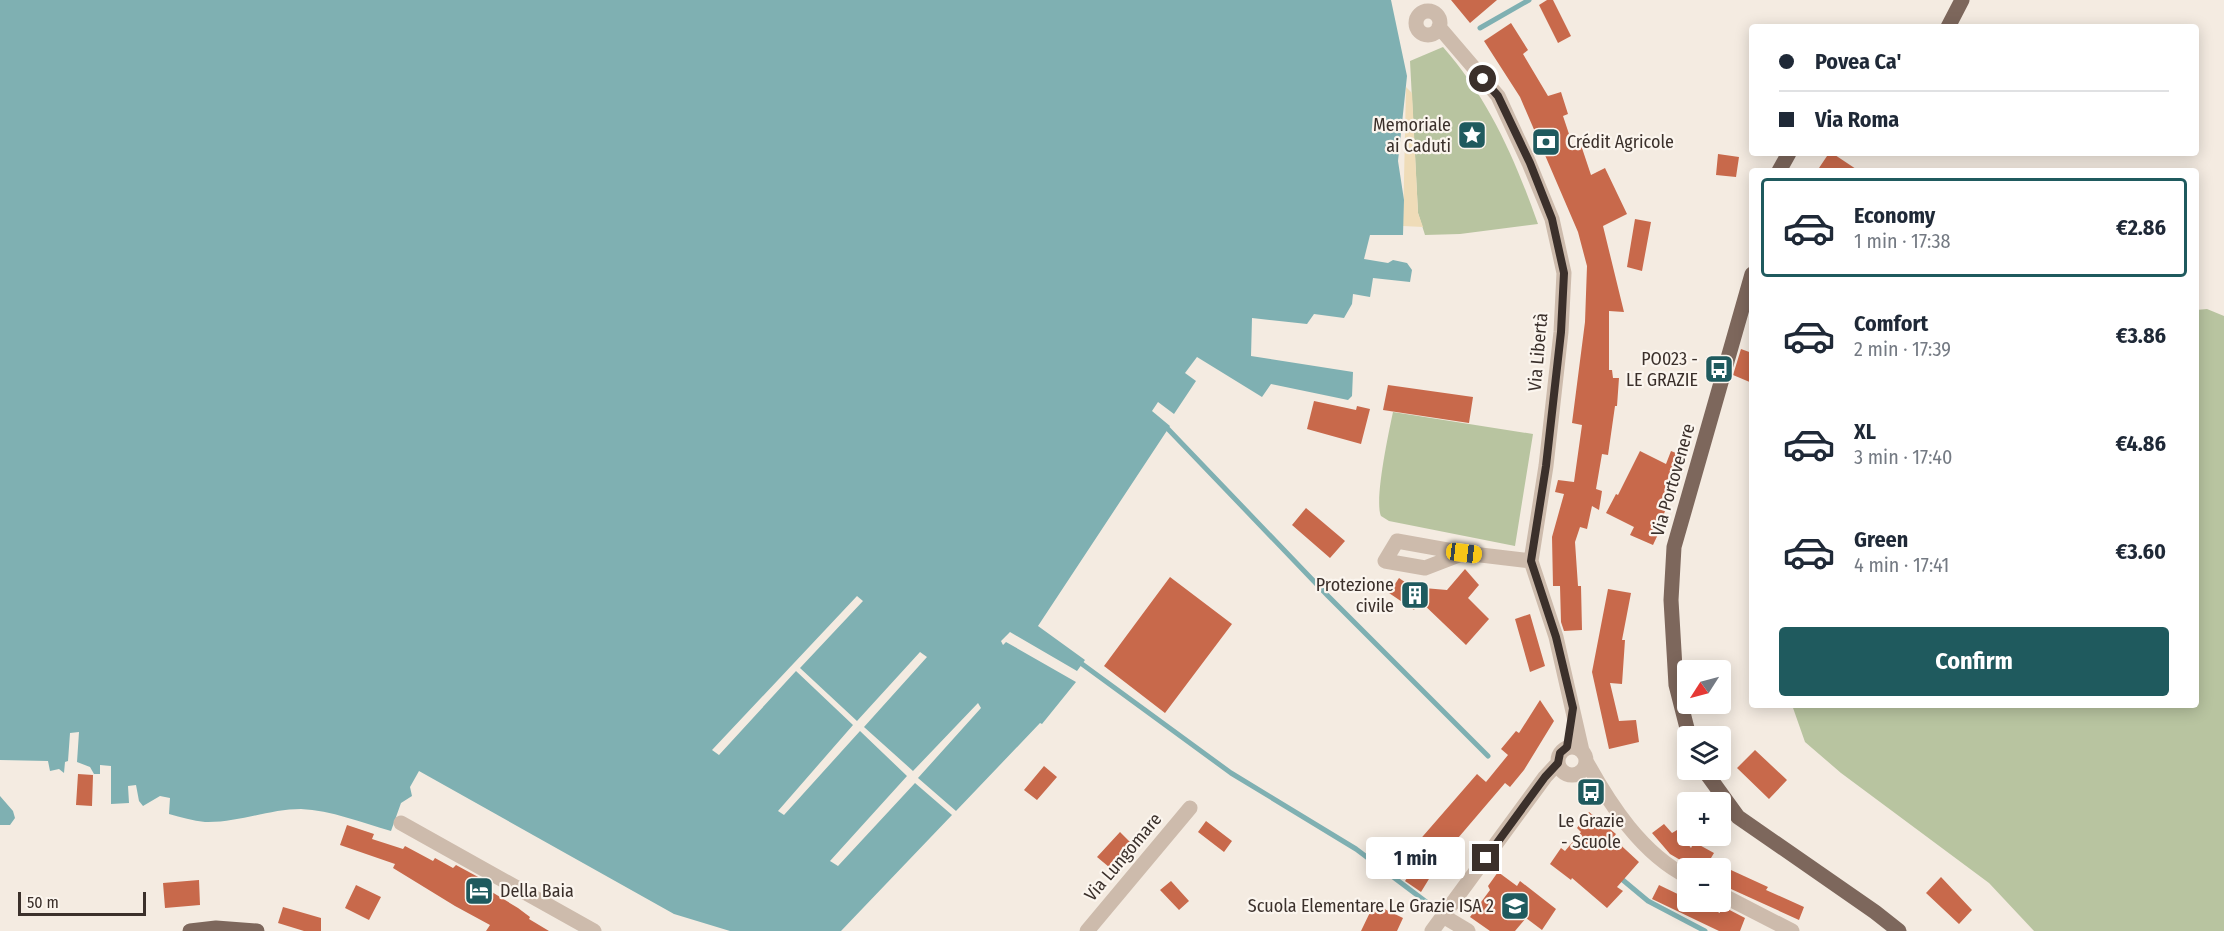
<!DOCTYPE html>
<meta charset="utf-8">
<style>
body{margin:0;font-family:"Fira Sans Condensed",sans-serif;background:#f6f6f7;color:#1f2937;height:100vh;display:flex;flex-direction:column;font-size:22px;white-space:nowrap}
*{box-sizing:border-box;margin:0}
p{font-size:20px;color:#747a83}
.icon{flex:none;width:33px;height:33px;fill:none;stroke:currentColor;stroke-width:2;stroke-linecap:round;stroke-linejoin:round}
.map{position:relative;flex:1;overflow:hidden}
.details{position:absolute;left:1749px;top:168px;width:450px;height:540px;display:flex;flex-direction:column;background:#fff;border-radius:6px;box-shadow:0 3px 15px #0003}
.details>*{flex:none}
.banner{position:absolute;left:1749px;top:24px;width:450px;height:132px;border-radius:6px;box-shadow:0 3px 15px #0003;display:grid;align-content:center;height:132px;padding:0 30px;background:#fff}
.needle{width:39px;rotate:234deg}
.fabs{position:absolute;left:1677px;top:660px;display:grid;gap:12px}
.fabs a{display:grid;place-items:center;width:54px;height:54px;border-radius:6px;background:#fff;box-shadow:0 3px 15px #0003;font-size:30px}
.scale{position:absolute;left:18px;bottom:15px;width:128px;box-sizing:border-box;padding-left:6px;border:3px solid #3b302b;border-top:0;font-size:16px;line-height:21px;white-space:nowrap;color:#3b302b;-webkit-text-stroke:4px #fbf5ee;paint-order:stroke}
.end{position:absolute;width:27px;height:27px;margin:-14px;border:8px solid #3b302b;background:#fff;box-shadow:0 0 0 3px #fff}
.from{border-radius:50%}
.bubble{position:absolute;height:42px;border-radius:6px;background:#fff;box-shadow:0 3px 15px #0003;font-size:20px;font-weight:700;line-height:42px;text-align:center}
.car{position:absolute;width:18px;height:36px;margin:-18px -9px;border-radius:8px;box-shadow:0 0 4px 2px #0007;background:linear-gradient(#f5c518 24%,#345 0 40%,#f5c518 0 76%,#345 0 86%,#f5c518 0)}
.banner b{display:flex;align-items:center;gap:21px;height:57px;font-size:22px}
.banner b+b{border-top:2px solid #e0e1e3}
.banner i{width:15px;height:15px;background:#1f2937}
ul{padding:10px 0 0;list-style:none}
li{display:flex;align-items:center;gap:18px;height:99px;margin:0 12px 9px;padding:0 18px;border:3px solid transparent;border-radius:6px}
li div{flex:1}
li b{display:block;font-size:22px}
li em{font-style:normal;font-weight:700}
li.active{border-color:#1f5a5e}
li>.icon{width:54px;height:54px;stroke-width:1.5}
.cta{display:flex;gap:12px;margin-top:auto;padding:12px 30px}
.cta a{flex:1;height:69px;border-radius:6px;background:#1f5a5e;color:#fff;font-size:24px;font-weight:700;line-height:69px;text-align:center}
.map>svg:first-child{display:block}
.green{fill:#b8c4a0}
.sand{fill:#efdcb8}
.water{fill:#7fb0b2}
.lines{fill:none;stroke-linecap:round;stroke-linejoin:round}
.stream{stroke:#7fb0b2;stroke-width:5}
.building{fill:#c8694b}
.minor{stroke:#cdbbac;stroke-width:15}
.major{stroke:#7d675c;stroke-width:15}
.route{stroke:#3b302b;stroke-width:8}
.labels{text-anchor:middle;stroke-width:4.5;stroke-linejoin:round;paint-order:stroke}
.poi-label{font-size:18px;fill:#3b302b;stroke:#fbf5ee;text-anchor:end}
.street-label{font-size:18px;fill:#3b302b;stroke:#fbf5ee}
</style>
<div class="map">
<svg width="2224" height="931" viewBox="0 0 2224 931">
<rect width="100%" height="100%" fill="#f4ebe1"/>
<!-- green -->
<path class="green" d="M1443 47C1489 99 1515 159 1538 224L1460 234 1425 235 1418 213 1410 61Z
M2207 309 2224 316V931H2034L1989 883 1841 773 1805 742 1792 705H2196V310Z
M1393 412 1533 434 1515 546 1389 521 1381 516C1374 501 1389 431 1393 412Z"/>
<!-- sand -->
<path class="sand" d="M1406 87 1412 93 1418 213 1423 227 1403 226Z"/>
<!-- water -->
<path class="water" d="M0 0H1391L1407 76 1398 161 1404 200 1403 235H1370L1364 259 1388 263 1393 260 1407 263 1412 270 1410 282 1373 278 1370 297 1353 294 1352 304 1344 318 1314 314 1307 324 1252 318 1251 356 1353 372 1352 396 1348 400 1271 384 1262 397 1197 357 1185 373 1196 381 1174 414 1158 402 1152 411 1170 426 1038 626 1085 660 1077 671 1010 632 1001 641 1003 645 1006 642 1076 682 1042 724 1040 723 956 811 918 778 981 708 978 703 913 771 864 727 927 657 920 652 857 721 800 668 863 601 857 596 712 750 719 755 796 671 853 725 778 811 784 815 860 731 907 776 830 861 838 866 915 783 952 815 841 931H730L674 914 419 771 410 787 412 796 401 803 391 831C362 823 331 810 301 809 269 809 238 823 205 822 193 821 181 817 169 814L170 798 160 796 143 806 139 801 136 785 128 786 129 803 111 804V766L100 765V774H94L90 767 77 762 79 732 70 733 68 761 65 762 64 773 59 769 50 771 48 761 0 760Z
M0 796 13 811 15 818 10 825H0Z"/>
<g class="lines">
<!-- stream -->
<path class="stream" d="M1480 28 1529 0
M1168 429 1328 596 1488 756
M1082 664 1231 773 1356 849 1429 904
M1618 876 1648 901 1705 931"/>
</g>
<!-- building -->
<path class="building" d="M1451 0H1497L1470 23Z
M1547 0H1553L1571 36 1558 43 1539 5Z
M1511 23 1528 50 1523 54 1548 96 1561 92 1568 114 1563 116 1573 146 1581 145 1591 175 1605 168 1627 214 1603 226 1624 312 1609 311V370H1612L1613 378H1619L1617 406H1615L1608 455 1602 454 1596 489 1602 491 1599 510 1592 506 1587 529 1580 527 1575 542 1578 586H1581L1582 630 1564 631 1561 622 1560 586H1553L1552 537 1564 494 1555 492 1558 480 1574 482 1582 425 1572 423 1585 322 1587 266 1578 232 1520 97 1484 41Z
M1829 153H1832L1859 171H1817Z
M1718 154 1739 157 1736 177 1716 175Z
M1635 219 1651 222 1642 271 1627 267Z
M1741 349 1752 353V383L1733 375Z
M1388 385 1473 397 1469 423 1383 410Z
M1314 401 1356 410 1357 406 1370 409 1361 444 1307 429Z
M1640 451 1666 464 1671 451 1683 456 1664 514 1667 515 1653 545 1630 535 1634 527 1606 513 1616 494 1618 495Z
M1306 508 1345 541 1330 558 1292 525Z
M1465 569 1479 585 1468 598 1489 619 1466 645 1420 601 1414 610 1389 593 1399 578 1412 587 1447 590Z
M1170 577 1232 624 1165 713 1104 666Z
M1608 589 1631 593 1622 640H1625L1622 684 1610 683 1619 721 1636 720 1639 742 1609 749 1592 672Z
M1530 614 1545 666 1530 672 1515 619Z
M1540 700 1554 721 1524 770 1510 787 1505 783 1429 872 1432 874 1421 892 1405 881 1420 859 1410 851 1477 774 1486 782 1508 755 1501 749 1516 731 1519 733Z
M1755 750 1787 780 1769 799 1737 768Z
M1044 766 1057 777 1037 800 1024 790Z
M78 774 93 775 92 806 76 805Z
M1589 812 1616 834 1613 838 1639 862 1617 887 1623 891 1607 908 1572 878 1571 880 1550 864 1561 848 1565 851 1581 832 1577 828Z
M1206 821 1232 841 1224 852 1198 832Z
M1664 824 1672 833 1677 830 1691 848 1694 842 1714 853 1705 868H1694L1670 854 1652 833Z
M347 825 374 834 372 839 403 849 405 846 433 861 435 858 453 868 456 865 480 878 477 883 518 908 530 917 529 919 549 931H486L490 925 455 906 393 868 395 864 340 845Z
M1120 832 1131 843 1109 867 1097 857Z
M1720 865 1768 887 1766 890 1804 907 1799 920 1720 884Z
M1498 872 1517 886 1520 881 1556 909 1542 930 1526 918 1515 931H1490L1470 917 1490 890 1488 886Z
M1941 877 1972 910 1959 924 1926 893Z
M199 880 200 905 165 908 163 883Z
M1171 881 1189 901 1179 910 1160 890Z
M356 885 381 897 369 920 345 908Z
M1659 885 1688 899V902H1694L1720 913V905L1745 918 1740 931H1719L1652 899Z
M1374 904 1403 918 1397 931H1361Z
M283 907 321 918V931H304L278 923Z"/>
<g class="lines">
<!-- minor -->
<path class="minor" d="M1416 23a12 12 0 1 1 24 0a12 12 0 1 1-24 0Z
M1439 27 1498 96 1529 163 1552 219 1564 273 1561 332 1546 466 1531 561 1556 637 1582 751
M1464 553 1425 568 1385 561 1397 541 1464 553 1531 561
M1558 761a14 14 0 1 1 28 0a14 14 0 1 1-28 0Z
M1586 761C1610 805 1642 854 1688 877
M401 823 594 931
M1720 894 1792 931
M1443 916 1468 931
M1087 931 1190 808
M1432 931 1545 777 1558 763"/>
<!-- major -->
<path class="major" d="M1948 27 1962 0
M1779 171 1789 153
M1689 736 1676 685 1671 600 1674 547 1752 274
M1704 770 1738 817 1875 912 1899 931
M190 931 216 928 257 931"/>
</g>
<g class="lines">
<!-- route -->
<path class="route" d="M1483 79 1498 96 1530 163 1552 219 1564 273 1561 332 1546 466 1531 561 1556 637 1573 708 1567 747 1560 753 1558 763 1545 777 1486 858"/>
</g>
<!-- icons -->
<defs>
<g id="sight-square" transform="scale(1.5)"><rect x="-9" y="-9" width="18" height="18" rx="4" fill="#1f5a5e" stroke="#fbf5ee"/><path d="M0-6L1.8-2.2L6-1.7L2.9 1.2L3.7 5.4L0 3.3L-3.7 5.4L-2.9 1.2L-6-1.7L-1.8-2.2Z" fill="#fff"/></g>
<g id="bank-square" transform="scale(1.5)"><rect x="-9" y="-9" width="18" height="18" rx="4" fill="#1f5a5e" stroke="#fbf5ee"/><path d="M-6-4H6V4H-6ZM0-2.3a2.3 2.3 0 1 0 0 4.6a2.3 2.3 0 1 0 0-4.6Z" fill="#fff"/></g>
<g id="bus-square" transform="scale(1.5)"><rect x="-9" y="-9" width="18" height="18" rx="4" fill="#1f5a5e" stroke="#fbf5ee"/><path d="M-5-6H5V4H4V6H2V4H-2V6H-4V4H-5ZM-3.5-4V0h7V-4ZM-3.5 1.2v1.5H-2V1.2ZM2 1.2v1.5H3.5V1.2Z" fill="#fff"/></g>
<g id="building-square" transform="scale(1.5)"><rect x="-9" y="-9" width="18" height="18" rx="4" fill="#1f5a5e" stroke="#fbf5ee"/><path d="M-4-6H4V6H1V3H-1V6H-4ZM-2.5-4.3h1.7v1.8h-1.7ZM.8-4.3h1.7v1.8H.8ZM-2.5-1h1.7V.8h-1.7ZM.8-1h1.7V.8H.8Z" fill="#fff"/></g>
<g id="hotel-square" transform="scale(1.5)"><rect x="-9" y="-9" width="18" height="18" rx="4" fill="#1f5a5e" stroke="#fbf5ee"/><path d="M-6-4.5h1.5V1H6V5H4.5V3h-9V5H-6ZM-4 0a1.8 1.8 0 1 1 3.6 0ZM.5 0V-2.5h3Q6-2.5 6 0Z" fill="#fff"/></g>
<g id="school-square" transform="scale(1.5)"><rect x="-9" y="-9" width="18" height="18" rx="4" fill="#1f5a5e" stroke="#fbf5ee"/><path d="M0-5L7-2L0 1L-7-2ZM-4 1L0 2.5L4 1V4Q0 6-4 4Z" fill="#fff"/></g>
</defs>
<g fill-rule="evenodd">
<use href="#sight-square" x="1472" y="135"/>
<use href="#bank-square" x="1546" y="142"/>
<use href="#bus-square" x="1719" y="369"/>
<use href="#building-square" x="1415" y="595"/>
<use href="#bus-square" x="1591" y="792"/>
<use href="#hotel-square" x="479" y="891"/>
<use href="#school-square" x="1515" y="906"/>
</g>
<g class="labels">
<!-- poi labels -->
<g class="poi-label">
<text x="1451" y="131">Memoriale<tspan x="1451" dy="21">ai Caduti</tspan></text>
<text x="1567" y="148" text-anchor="start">Crédit Agricole</text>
<text x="1698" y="365">PO023 -<tspan x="1698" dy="21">LE GRAZIE</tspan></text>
<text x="1394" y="591">Protezione<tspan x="1394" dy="21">civile</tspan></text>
<text x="1591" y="827" text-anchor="middle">Le Grazie<tspan x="1591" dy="21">- Scuole</tspan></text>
<text x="500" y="897" text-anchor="start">Della Baia</text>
<text x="1494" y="912">Scuola Elementare Le Grazie ISA 2</text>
</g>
<!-- street labels -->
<g class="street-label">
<text transform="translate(1538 352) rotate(-85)" y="6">Via Libertà</text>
<text transform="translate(1673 480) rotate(-74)" y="6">Via Portovenere</text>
<text transform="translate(1123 857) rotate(-50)" y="6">Via Lungomare</text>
</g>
</g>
</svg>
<div class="fabs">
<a><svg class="needle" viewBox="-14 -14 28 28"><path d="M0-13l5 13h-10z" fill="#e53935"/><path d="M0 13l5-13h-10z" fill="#747a83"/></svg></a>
<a><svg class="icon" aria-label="layers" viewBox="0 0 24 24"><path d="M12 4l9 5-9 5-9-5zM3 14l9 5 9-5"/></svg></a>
<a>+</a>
<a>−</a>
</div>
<div class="scale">50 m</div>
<i class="end from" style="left:1483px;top:79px"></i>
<i class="end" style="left:1486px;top:858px"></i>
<div class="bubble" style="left:1366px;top:837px;width:99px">1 min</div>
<i class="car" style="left:1464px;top:553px;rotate:97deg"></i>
<div class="banner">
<b><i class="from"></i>Povea Ca'</b>
<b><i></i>Via Roma</b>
</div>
<section class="details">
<ul>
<li class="active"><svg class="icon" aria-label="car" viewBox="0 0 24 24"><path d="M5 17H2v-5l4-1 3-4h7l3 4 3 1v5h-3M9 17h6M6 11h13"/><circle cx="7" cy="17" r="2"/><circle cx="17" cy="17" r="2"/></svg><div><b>Economy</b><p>1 min · 17:38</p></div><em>€2.86</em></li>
<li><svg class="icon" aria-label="car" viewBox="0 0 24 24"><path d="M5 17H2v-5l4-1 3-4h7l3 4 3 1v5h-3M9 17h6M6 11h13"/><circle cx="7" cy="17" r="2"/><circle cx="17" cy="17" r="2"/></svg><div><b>Comfort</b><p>2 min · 17:39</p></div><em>€3.86</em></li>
<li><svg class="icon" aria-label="car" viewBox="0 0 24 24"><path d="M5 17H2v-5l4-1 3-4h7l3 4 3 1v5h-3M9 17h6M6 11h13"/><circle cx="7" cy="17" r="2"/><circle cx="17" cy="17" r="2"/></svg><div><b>XL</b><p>3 min · 17:40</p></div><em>€4.86</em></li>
<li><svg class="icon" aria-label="car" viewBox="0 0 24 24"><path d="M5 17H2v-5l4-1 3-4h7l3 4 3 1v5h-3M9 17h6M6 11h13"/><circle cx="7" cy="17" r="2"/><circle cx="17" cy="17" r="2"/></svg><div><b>Green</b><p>4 min · 17:41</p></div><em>€3.60</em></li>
</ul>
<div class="cta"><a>Confirm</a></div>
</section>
</div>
